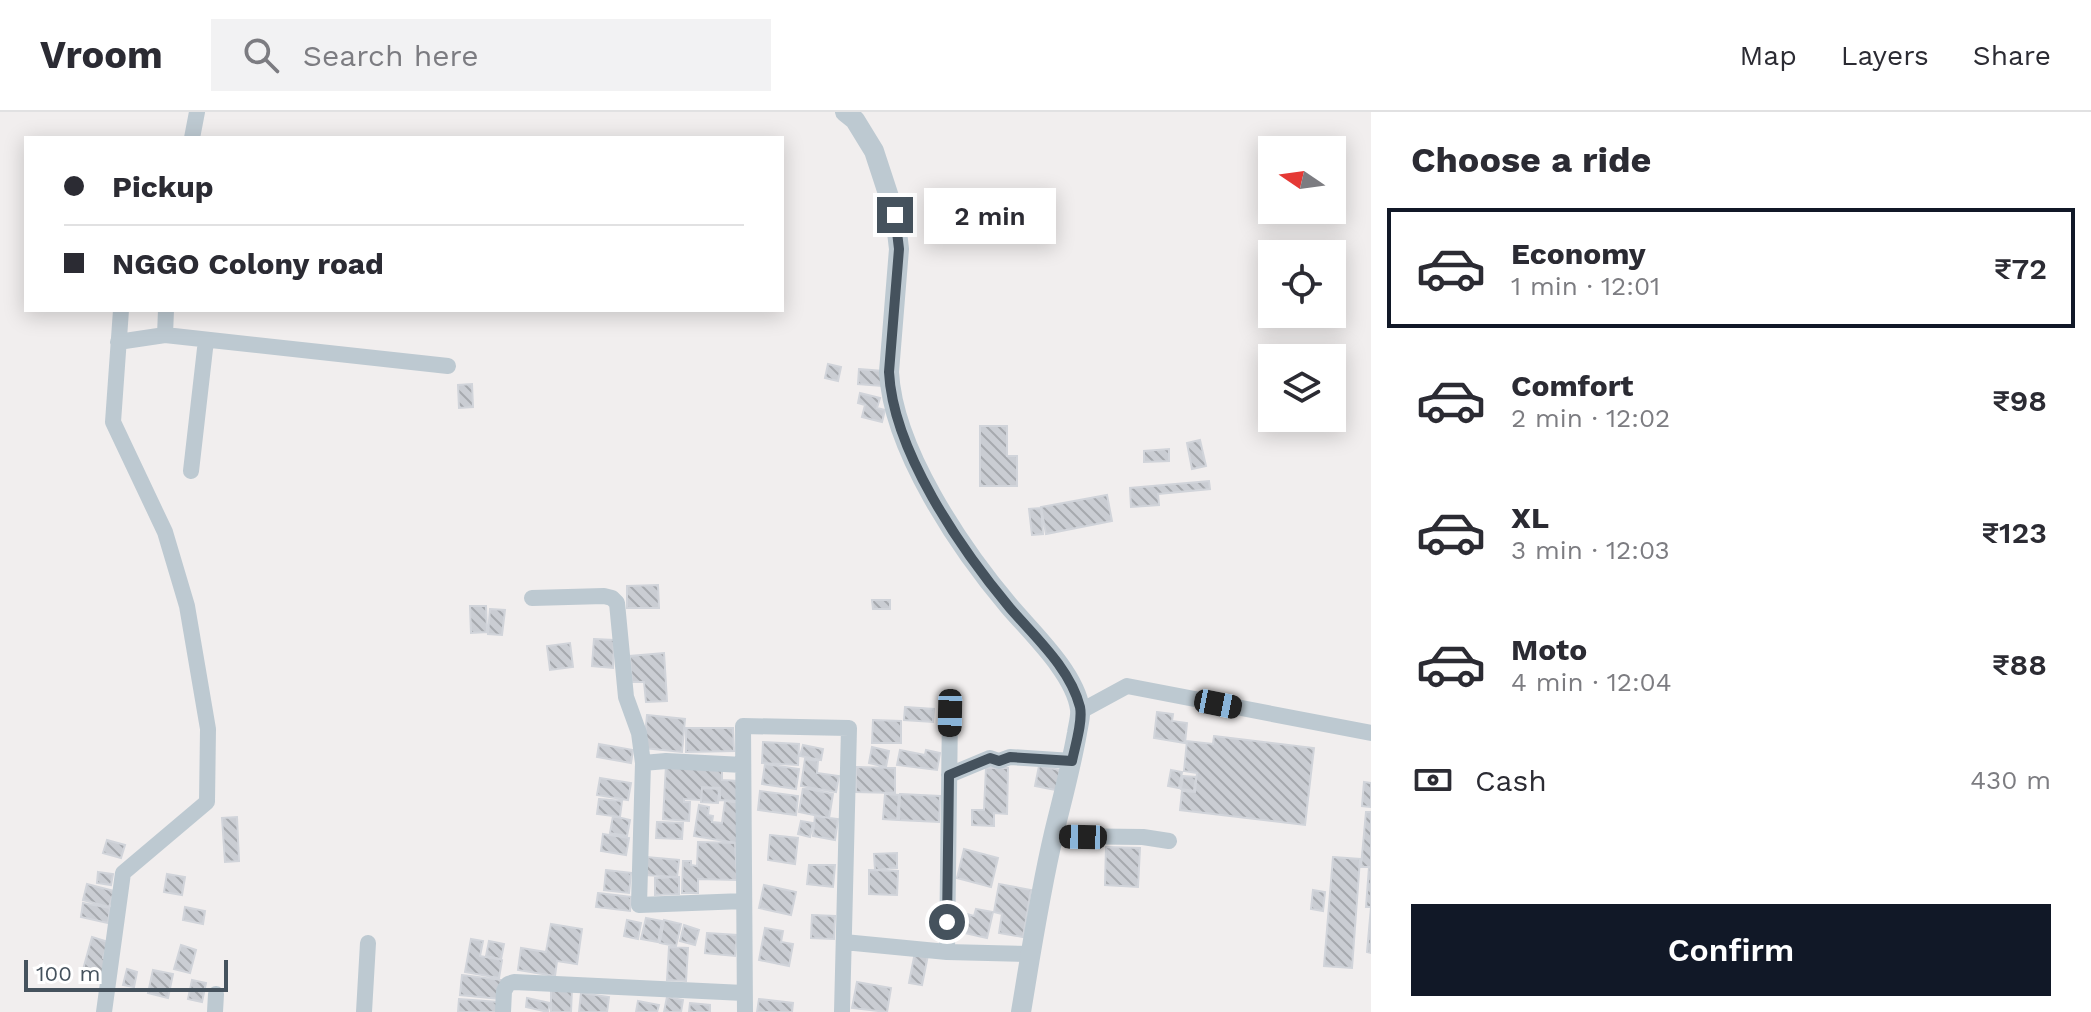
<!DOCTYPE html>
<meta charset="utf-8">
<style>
body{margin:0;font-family:"Work Sans",sans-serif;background:#f2f2f3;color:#2b2b33;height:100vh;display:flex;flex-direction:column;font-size:30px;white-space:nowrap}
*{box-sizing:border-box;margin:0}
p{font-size:26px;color:#7c7c81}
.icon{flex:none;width:44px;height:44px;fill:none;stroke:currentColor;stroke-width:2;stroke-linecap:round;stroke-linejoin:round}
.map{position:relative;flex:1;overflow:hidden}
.sheet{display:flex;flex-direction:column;background:#fff;width:720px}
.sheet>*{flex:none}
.banner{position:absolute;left:24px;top:24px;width:760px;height:176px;border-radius:0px;box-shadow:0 4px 20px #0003;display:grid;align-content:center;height:176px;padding:0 40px;background:#fff}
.needle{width:52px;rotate:283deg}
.fabs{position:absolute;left:1258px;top:24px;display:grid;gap:16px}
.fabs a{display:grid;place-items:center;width:88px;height:88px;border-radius:0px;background:#fff;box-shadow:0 4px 20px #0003;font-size:40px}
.scale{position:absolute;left:24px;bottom:20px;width:204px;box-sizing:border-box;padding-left:8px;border:4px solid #45525d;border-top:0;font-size:22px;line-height:28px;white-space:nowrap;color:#45525d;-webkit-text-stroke:6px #fff;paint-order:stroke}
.end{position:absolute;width:36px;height:36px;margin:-18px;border:10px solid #45525d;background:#fff;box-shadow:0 0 0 4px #fff}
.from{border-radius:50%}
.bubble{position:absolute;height:56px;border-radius:0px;background:#fff;box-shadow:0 4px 20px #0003;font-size:26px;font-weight:600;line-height:56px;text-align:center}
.car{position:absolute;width:24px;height:48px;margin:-24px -12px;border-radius:10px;box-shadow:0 0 6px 2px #0007;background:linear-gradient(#222 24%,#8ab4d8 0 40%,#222 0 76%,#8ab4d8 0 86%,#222 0)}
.banner b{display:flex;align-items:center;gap:28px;height:76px;font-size:30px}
.banner b+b{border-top:2px solid #e1e1e2}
.banner i{width:20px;height:20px;background:#2b2b33}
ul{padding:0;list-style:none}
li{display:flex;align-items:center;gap:24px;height:120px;margin:0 16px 12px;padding:0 24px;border:4px solid transparent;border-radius:0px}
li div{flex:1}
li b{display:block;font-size:30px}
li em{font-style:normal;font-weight:600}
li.current{border-color:#111827}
li>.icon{width:72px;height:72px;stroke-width:1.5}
h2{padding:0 40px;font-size:36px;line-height:96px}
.pay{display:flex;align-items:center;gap:20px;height:88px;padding:0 40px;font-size:30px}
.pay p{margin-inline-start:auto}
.action{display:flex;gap:16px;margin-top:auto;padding:16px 40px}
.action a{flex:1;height:92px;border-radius:0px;background:#111827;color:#fff;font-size:32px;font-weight:600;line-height:92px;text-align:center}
header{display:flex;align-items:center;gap:48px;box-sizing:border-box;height:112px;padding:0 40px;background:#fff;border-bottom:2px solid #e1e1e2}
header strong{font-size:38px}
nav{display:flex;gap:44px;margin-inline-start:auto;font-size:28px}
.search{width:560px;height:72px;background:#f2f2f3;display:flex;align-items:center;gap:20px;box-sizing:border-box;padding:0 28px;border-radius:0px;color:#7c7c81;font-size:30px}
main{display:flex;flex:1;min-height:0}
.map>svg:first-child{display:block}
.building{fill:url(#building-back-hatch);stroke:#d1d4da;stroke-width:2}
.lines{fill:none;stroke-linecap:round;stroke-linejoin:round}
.minor{stroke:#bdc9d1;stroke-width:16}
.tertiary{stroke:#bdc9d1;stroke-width:20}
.route{stroke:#45525d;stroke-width:10}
</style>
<header>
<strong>Vroom</strong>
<div class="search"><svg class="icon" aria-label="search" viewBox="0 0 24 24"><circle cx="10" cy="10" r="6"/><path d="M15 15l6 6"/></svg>Search here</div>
<nav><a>Map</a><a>Layers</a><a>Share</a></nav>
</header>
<main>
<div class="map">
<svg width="1371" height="900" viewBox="0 0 1371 900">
<defs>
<pattern id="building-back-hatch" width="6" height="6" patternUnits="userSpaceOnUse" patternTransform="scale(2)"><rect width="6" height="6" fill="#cacdd3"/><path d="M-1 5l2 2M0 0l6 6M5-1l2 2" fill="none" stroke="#a6a9ae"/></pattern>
</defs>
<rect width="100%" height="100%" fill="#f1eeee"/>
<!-- building -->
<path class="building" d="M828 252 841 255 838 269 825 266Z
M859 257 883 259 882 274 858 272Z
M472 272 473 295 459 296 458 273Z
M860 281 880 286 877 296 885 298 882 310 862 305 865 293 858 291Z
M980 314H1007V344H1017V374H980Z
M1200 328 1206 354 1192 357 1187 331Z
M1169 337V349L1144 350V339Z
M1209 369 1210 377 1158 382 1159 393 1131 395 1130 376Z
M1107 383 1112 409 1046 422 1041 395Z
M1041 396 1043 422 1032 423 1029 397Z
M658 473 659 496H627V474Z
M872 488H890V497H873Z
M470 494H486L487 520 471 521Z
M490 497 505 498 502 523 488 522Z
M594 527 614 528 613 556 592 554Z
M570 531 573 555 550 558 547 534Z
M664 541 667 589 646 590 644 570H632L630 544Z
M905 595 934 597 933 610 904 608Z
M1157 600 1173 602 1172 609 1187 611 1185 631 1154 626Z
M647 603 685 607 682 640 644 636Z
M873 608 901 609V631H872Z
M686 616H733L734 639 686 640Z
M1214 624 1314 636 1305 713 1180 698 1182 679 1195 680 1197 661 1184 659 1187 629 1213 632Z
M763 630 799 632 798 653 762 651Z
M599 632 633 638 631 651 597 645Z
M803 633 823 637 821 648 800 644Z
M872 635 889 639 886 655 869 651Z
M900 638 925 643 926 638 940 641 937 658 897 653Z
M805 647 818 649 817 661 839 664 836 680 801 674Z
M765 652 799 657 796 677 762 672Z
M666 653 722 657V668L739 669 738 689 720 688V676L702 675 701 688 684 687V690H690L689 709 663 707Z
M1039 654 1060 658 1056 678 1035 674Z
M856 655 895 656V681L856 680Z
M986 656H1008L1007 702 994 701V714L972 713V698H984Z
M1171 658 1182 660 1179 676 1168 674Z
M1183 664 1196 665 1194 679 1181 677Z
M600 666 631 671 628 688 597 683Z
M1364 670 1371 671V695L1362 694Z
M702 676 719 677 718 691 701 690Z
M803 676 833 682 829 706 799 700Z
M760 679 798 684 796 703 758 698Z
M885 682 899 683 897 708 883 707Z
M900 682 940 684 939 710 899 708Z
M599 687 622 689 620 705 597 702Z
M725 689 742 691 737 731 694 724 699 693 709 695 708 703 713 704 712 710 722 711Z
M1366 700H1371V841L1367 840 1371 795H1366L1369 755H1361Z
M613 704 630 708 627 724 610 721Z
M815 704 838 707 835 728 813 724Z
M237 705 239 749 225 750 222 706Z
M801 709 813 711 810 725 798 722Z
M657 710 683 711 682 727 656 726Z
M603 722 629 726 626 743 601 739Z
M770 723 798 726 795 752 768 748Z
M107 728 125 733 121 746 103 741Z
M698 730 735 731 737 768 698 767V781H682L683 749H691V753L697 754Z
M1106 735 1140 736 1138 775 1105 773Z
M964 737 998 746 991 775 957 766Z
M897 741V756L875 758 874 742Z
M646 745 679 748 677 765 645 763Z
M1333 745 1360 747 1352 856 1324 854Z
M809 753H835L833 775 807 772Z
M606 758 631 761 629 781 604 778Z
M869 758 898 759 897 783 869 782Z
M98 760 113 762 111 773 97 771Z
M167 762 185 765 182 783 164 780Z
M679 765V782L655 783V766Z
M87 772 114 779 109 795 83 788Z
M999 772 1031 778 1023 825 999 821 1002 802 994 800Z
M764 773 796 780 791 803 759 796Z
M1313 778 1325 780 1323 799 1311 797Z
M598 781 631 785 630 799 596 795Z
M83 791 110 796 108 811 81 805Z
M185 795 205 799 203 812 183 808Z
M976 797 993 800 987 826 956 819 960 800 974 804Z
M812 803 835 804 834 827 811 826Z
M646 806 662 809 658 830 641 827Z
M627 808 641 811 638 827 624 824Z
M664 808 681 812 676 834 660 831Z
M551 812 582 817 577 852 557 849 555 864 518 858 521 836 546 840Z
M684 813 699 818 695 833 680 829Z
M765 816 783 819 781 830 793 832 789 854 759 848Z
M707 821 737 823 735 844 705 841Z
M92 825 108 830 103 846 108 848 102 871 81 865Z
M471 827 483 829 480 844 502 848 499 866 465 860Z
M489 829 504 832 501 847 486 844Z
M181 833 196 838 190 861 174 857Z
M669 835 688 836 686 869 667 868Z
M915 840 928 843 922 873 909 871Z
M127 857 137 860 134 875 123 873Z
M153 858 173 862 168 886 148 881Z
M462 863 502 868 500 887 460 883Z
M192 868 206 871 202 890 188 887Z
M857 870 891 876 887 900 852 896Z
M551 876H572L571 900H551Z
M581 881 609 885 607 900H579Z
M667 885 683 888 681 900H664Z
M527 886 550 891 548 900 526 895Z
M459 887 498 890 497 900H458Z
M759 887 793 891 792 900H757Z
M638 889 659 893 657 900H636Z
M690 891 710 893V900H689Z"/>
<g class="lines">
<!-- minor -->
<path class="minor" d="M192 26 197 0
M166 198 165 223 448 254
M118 230 165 223
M191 359 206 228
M532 486 604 484 612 486 617 491 626 585 639 621 643 651 639 793 744 789
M1081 599 1127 574 1371 621
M950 601 947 840 1031 842
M643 651 666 649 743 653
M949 663 990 646 999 649 1010 645 1072 649
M1054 724 1143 725 1169 729
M844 830 947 840
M104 900 123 761 207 690 208 617 187 494 165 420 113 310 121 198
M215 900 216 882
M364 900 368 831
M503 900 504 879 508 872 514 870 744 881
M745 900 743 614 849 616 842 900"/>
<!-- tertiary -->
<path class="tertiary" d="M845 0 855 8 874 39 895 103 899 137 889 260C893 337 960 436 1009 494 1032 521 1075 561 1080 597 1081 604 1078 614 1077 621 1071 655 1062 688 1054 721 1040 780 1031 840 1021 900"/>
</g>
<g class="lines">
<!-- route -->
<path class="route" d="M895 103 899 137 889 260C893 339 960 436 1010 496 1035 525 1070 556 1080 595 1083 610 1075 634 1072 649L1010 645 999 649 990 646 949 663 947 810"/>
</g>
</svg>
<div class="fabs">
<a><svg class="needle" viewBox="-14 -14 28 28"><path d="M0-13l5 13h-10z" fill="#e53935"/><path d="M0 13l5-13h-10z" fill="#7c7c81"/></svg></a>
<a><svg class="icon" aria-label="locate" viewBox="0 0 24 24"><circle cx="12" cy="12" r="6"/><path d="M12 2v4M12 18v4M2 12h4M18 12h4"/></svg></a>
<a><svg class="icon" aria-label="layers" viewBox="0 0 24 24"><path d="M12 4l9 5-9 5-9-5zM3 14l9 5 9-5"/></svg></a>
</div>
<div class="scale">100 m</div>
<i class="end from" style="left:947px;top:810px"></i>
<i class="end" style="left:895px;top:103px"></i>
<div class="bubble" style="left:924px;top:76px;width:132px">2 min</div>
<i class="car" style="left:1218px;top:592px;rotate:101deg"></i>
<i class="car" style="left:950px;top:601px;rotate:181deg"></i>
<i class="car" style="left:1083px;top:725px;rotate:271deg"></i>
<div class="banner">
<b><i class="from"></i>Pickup</b>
<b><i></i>NGGO Colony road</b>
</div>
</div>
<section class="sheet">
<h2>Choose a ride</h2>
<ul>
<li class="current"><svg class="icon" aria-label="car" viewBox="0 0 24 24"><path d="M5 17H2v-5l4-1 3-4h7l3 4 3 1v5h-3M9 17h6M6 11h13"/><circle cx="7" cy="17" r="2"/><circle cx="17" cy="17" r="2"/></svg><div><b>Economy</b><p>1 min · 12:01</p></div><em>₹72</em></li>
<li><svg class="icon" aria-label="car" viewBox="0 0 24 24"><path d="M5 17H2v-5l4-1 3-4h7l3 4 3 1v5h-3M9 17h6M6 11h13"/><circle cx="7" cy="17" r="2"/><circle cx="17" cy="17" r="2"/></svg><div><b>Comfort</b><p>2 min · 12:02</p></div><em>₹98</em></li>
<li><svg class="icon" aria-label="car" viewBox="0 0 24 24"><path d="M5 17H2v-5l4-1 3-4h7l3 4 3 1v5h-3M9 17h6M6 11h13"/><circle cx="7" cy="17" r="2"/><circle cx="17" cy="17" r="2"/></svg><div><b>XL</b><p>3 min · 12:03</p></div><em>₹123</em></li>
<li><svg class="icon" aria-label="car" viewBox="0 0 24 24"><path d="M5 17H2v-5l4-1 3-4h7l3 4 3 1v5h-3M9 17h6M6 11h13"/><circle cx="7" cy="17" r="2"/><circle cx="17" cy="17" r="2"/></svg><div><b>Moto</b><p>4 min · 12:04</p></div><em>₹88</em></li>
</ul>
<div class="pay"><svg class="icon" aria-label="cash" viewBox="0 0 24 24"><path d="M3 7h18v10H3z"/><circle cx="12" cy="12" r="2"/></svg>Cash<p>430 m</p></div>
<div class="action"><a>Confirm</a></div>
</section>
</main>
